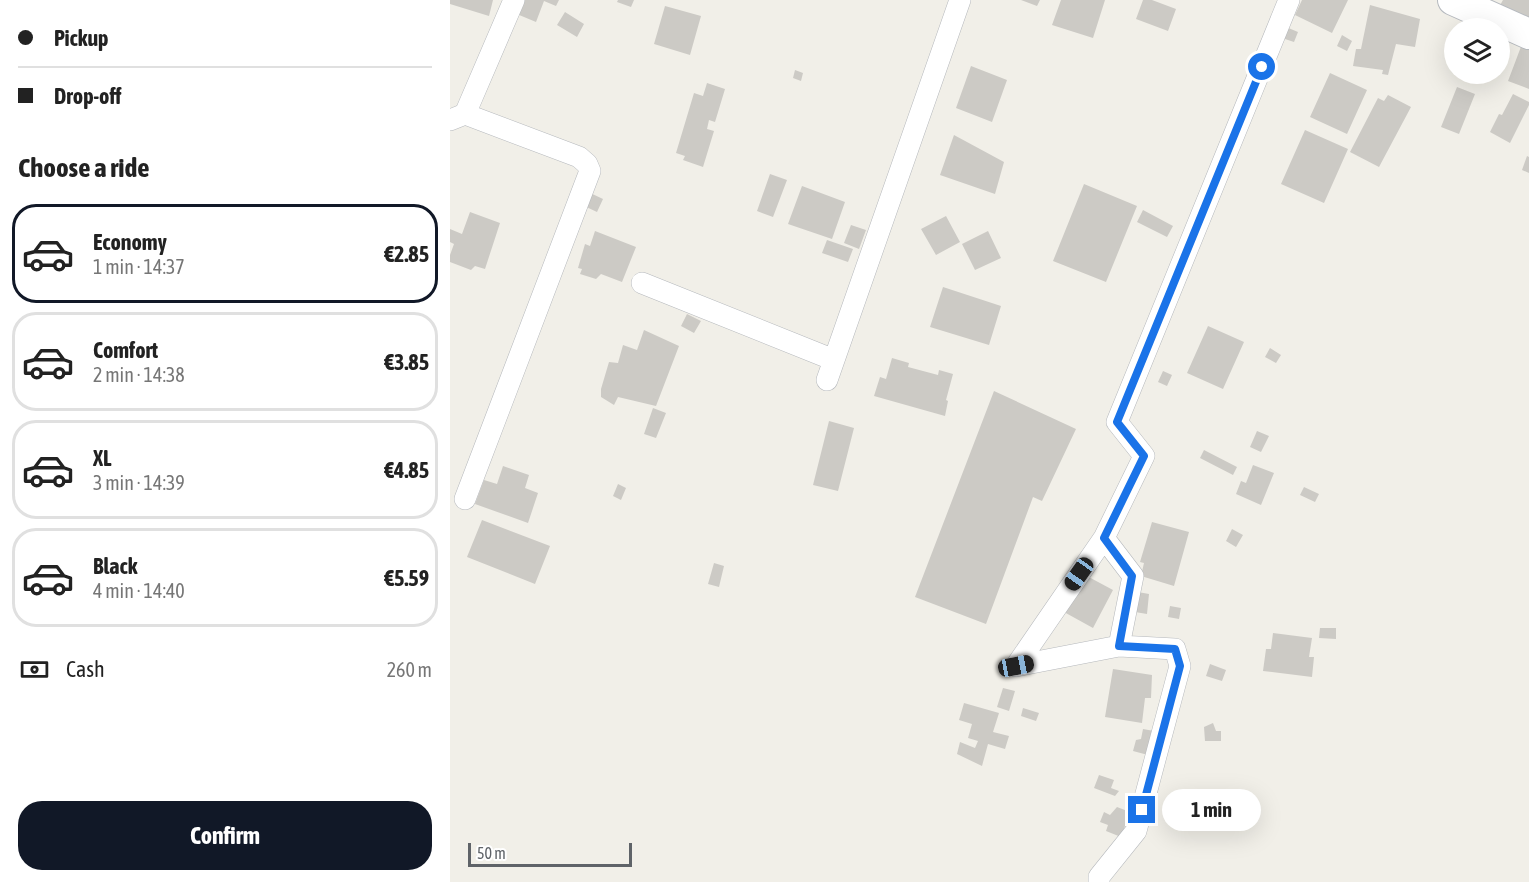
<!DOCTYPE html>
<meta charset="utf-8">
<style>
body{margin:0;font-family:"Asap Condensed",sans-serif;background:#f6f6f6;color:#222;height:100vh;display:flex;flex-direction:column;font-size:22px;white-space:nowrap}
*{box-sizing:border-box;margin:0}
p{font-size:20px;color:#767676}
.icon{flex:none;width:33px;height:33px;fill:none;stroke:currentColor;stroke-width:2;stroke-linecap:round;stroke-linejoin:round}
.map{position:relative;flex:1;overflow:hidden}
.sheet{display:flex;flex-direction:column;background:#fff;width:450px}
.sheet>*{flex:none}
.guide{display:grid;align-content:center;height:132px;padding:0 18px;background:#fff}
.fabs{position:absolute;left:994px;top:18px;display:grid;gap:12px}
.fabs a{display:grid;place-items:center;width:66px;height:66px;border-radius:50%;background:#fff;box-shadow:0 6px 24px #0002;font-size:30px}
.scale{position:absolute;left:18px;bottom:15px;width:164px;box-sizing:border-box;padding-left:6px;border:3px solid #5f6368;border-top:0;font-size:16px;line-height:21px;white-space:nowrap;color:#5f6368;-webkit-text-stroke:4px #fff;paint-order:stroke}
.end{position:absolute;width:27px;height:27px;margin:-14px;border:8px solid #1a73e8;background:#fff;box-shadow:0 0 0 3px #fff}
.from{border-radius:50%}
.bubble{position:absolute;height:42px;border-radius:21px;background:#fff;box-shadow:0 6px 24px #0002;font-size:20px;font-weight:700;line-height:42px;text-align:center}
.car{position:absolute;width:18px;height:36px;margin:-18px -9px;border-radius:8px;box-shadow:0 0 4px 2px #0007;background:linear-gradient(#222 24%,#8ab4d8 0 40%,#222 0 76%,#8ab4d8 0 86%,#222 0)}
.guide b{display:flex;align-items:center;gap:21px;height:57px;font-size:22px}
.guide b+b{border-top:2px solid #e0e0e0}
.guide i{width:15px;height:15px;background:#222}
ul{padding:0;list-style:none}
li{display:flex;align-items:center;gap:18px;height:99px;margin:0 12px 9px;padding:0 6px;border:3px solid #e0e0e0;border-radius:24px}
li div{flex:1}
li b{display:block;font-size:22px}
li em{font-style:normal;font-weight:700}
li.on{border-color:#111827}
li>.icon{width:54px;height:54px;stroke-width:1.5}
h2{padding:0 18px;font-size:27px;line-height:72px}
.pay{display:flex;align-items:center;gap:15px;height:66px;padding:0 18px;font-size:22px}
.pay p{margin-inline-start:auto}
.action{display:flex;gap:12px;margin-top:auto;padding:12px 18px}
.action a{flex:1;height:69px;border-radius:24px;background:#111827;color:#fff;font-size:24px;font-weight:700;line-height:69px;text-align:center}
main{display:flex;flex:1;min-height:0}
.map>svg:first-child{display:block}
.building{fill:#cccac5}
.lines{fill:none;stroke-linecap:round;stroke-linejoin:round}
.street-casing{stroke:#b5b8bc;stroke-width:22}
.secondary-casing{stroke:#b6babf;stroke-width:32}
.street{stroke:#fff;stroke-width:21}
.secondary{stroke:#fff;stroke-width:30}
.route{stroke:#1a73e8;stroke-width:8}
</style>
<main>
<section class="sheet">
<div class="guide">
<b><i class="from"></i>Pickup</b>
<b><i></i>Drop-off</b>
</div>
<h2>Choose a ride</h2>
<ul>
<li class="on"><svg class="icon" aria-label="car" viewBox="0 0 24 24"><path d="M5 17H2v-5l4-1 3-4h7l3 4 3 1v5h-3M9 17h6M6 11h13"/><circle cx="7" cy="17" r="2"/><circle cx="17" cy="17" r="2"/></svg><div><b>Economy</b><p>1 min · 14:37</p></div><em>€2.85</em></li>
<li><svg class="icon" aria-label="car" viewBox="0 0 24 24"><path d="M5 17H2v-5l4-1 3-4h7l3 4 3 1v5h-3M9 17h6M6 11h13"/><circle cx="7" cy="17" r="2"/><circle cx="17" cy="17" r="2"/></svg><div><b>Comfort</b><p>2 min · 14:38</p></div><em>€3.85</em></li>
<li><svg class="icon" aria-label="car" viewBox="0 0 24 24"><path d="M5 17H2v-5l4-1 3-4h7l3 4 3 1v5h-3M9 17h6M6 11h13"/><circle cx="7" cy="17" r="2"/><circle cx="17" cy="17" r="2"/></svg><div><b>XL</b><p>3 min · 14:39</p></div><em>€4.85</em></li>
<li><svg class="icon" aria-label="car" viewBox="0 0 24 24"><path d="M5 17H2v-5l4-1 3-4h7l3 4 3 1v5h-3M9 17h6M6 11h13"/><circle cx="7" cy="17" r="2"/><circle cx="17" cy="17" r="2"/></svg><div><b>Black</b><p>4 min · 14:40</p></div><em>€5.59</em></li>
</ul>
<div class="pay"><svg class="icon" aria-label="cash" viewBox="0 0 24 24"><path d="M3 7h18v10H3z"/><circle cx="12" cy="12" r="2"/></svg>Cash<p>260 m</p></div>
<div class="action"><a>Confirm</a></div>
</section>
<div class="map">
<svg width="1079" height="882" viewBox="0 0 1079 882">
<rect width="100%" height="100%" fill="#f1efe8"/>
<!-- building -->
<path class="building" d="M0 0H43L39 16 0 4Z
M67 0H109L106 6 94 1 86 22 62 12Z
M168 0H184L181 7 167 2Z
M571 0H590L587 6Z
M611 0H655L643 38 602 25Z
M693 0H702L726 9 718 31 686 19Z
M852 0H898L882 33 845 15Z
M1053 0H1079V24L1049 7Z
M920 5 970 19 965 47 946 44 938 75 932 74 933 70 903 66 906 49H911Z
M215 6 251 16 240 55 204 44Z
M115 12 134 24 127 37 107 25Z
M836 27 848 32 844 42 832 38Z
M892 35 902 41 897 51 887 46Z
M1072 44 1079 47V89L1058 81Z
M521 66 557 80 542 122 506 108Z
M345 70 353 73 351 81 343 78Z
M880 73 917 90 897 134 860 117Z
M257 83 275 89 265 122 259 120 257 129 264 131 253 167 233 160 235 156 226 153 244 93 253 96Z
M1007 87 1025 94 1009 134 991 127Z
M1063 94 1079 102V105L1060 143 1040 132 1049 114 1052 115Z
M938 95 961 107 929 167 900 152 928 98 934 101Z
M855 130 898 149 874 203 831 184Z
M504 135 554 162 545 194 490 175Z
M1077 156 1079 157V173L1072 170Z
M320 174 337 180 323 217 307 211Z
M634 184 687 206 656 282 603 261Z
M352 186 395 202 382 239 338 224Z
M136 191 153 199 147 212 130 204Z
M693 210 723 226 717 237 687 222Z
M20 212 50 223 35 269 25 266 21 270 0 262V255L4 244 0 242V229L12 234Z
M496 216 510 242 486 255 471 229Z
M401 225 416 230 409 249 394 243Z
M145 231 186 247 172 282 151 274 146 279 130 274 132 269 128 268 135 244 140 246Z
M538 231 551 258 525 270 512 244Z
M377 240 403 249 398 262 372 253Z
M493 287 551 306 539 345 480 327Z
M237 314 251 321 244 333 231 326Z
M758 326 794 342 773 389 737 373Z
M194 330 229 346 206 406 168 397 164 405 151 397V389L159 362 168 363 173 345 187 350Z
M820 348 831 355 826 363 815 357Z
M442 358 459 363 458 367 488 375 489 370 503 374 496 400 498 401 495 416 424 396 430 377 436 379Z
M713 371 722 375 717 386 708 382Z
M544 391 626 429 592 501 583 497 536 624 465 597Z
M203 408 216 413 206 438 194 434Z
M379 421 404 428 388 491 363 485Z
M807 431 819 436 811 452 800 447Z
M754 450 787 467 783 475 750 458Z
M803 465 824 473 811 505 786 494 791 481 796 483Z
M53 466 79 475 75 488 88 493 78 523 25 504 34 480 47 484Z
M168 484 176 488 171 500 163 496Z
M854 487 869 494 865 502 850 495Z
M32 520 100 546 85 584 17 557Z
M702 522 739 532 724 586 691 576 694 563 690 562Z
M782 529 793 535 786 547 776 541Z
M264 563 274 566 269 587 258 584Z
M635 575 663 590 643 628 614 612Z
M688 592 699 594 697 614 685 612Z
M720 606 731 608 729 619 718 617Z
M870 628H886V639L869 638Z
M823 633 862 638 859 657H864L862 677 813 671 816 649H821Z
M760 664 776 670 772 681 756 676Z
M663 669 702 675 701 698H695L692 723 655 717Z
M553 688 565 691 559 711 547 707Z
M514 703 549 713 543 732 559 736 555 749 538 744 532 766 507 754 510 742 525 748 528 741 518 738 522 724 509 720Z
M573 708 589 713 586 721 571 716Z
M763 723 766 731H771V741H755L754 727Z
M693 729 704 731 698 755 683 751 686 740 691 739Z
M649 775 664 780 661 788 669 791 665 796 644 788Z
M667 807 680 812 671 837 656 831 658 825 650 822 654 812 660 815Z"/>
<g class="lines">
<!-- street casing -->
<g class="street-casing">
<path id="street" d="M15 114 129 157 137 164 140 171 15 499
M0 120 15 114 64 0
M192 283 384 360
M377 380 510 0
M654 538 566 666 669 646
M649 882V877L686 831 730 666 725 649 669 646 683 576 654 538 694 456 667 422 839 0"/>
</g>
<!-- secondary casing -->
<g class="secondary-casing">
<path id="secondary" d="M1003 0 1079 34"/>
</g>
<!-- street -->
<use href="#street" class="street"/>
<!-- secondary -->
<use href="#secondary" class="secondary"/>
</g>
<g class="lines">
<!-- route -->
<path class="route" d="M692 810 730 666 725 649 669 646 682 576 654 538 694 456 667 422 812 67"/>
</g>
</svg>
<div class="fabs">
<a><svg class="icon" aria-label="layers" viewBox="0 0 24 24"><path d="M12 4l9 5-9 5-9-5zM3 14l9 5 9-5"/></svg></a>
</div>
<div class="scale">50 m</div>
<i class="end from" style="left:812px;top:67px"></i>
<i class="end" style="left:692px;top:810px"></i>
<div class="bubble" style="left:712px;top:789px;width:99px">1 min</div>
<i class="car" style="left:629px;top:574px;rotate:215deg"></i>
<i class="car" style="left:566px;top:666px;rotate:79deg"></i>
</div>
</main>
